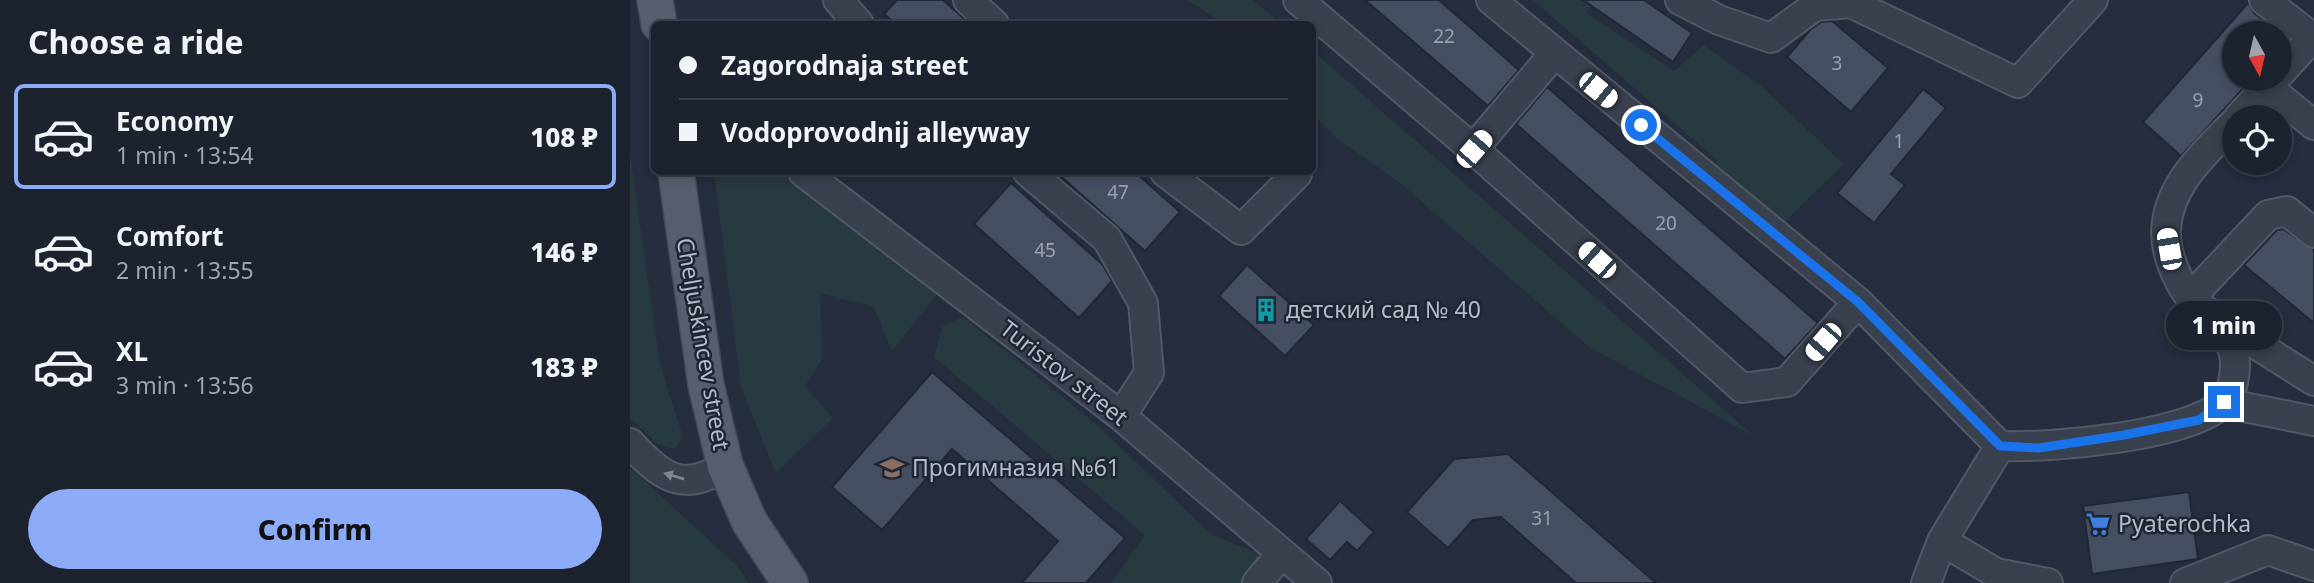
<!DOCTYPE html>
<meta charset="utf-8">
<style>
body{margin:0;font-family:"Noto Sans",sans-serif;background:#252a36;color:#f1f3f6;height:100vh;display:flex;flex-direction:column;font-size:26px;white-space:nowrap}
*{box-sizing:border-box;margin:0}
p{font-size:23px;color:#a0a4aa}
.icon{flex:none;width:38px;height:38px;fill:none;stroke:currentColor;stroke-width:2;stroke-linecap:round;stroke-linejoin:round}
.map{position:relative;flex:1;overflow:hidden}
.drawer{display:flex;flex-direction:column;background:#1c222e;width:630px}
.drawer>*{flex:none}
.top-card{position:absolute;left:21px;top:21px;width:665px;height:154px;border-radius:10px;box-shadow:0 4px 10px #0003,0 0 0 2px #3a3f4a;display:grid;align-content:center;height:154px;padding:0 28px;background:#1c222e}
.needle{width:46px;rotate:172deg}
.fabs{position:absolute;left:1592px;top:21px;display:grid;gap:14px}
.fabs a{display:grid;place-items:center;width:70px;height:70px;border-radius:50%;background:#1c222e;box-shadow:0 4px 10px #0003,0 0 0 2px #3a3f4a;font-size:35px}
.end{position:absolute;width:32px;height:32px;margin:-16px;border:9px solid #1a73e8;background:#fff;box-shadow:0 0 0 4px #fff}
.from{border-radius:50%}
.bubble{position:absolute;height:49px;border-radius:24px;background:#1c222e;box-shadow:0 4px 10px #0003,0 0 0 2px #3a3f4a;font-size:23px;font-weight:800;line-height:49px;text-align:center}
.car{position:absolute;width:21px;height:42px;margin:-21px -10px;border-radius:9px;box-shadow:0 0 5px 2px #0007;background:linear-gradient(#fff 24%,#345 0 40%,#fff 0 76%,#345 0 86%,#fff 0)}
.top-card b{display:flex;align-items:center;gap:24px;height:66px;font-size:26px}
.top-card b+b{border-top:2px solid #3a3f4a}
.top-card i{width:18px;height:18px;background:#f1f3f6}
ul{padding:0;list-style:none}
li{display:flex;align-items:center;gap:21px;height:105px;margin:0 14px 10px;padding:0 14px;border:4px solid transparent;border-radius:10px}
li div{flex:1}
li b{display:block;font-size:26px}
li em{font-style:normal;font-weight:800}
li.active{border-color:#8cacf7}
li>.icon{width:63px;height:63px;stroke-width:1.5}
h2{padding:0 28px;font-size:32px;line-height:84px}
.action{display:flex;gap:14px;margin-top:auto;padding:14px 28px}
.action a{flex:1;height:80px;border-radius:42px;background:#8cacf7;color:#111;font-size:28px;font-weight:800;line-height:80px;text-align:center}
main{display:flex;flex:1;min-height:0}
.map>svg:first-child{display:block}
.green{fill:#273a3f}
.building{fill:#464f62;stroke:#202735;stroke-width:2}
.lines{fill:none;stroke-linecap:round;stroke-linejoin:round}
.minor-casing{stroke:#515866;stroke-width:32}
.major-casing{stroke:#424957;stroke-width:38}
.minor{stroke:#39404e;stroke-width:28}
.major{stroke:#575f6e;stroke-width:35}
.oneway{fill:#7d8492}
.route{stroke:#1a73e8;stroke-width:9}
.labels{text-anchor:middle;stroke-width:5;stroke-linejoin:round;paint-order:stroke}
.number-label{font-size:19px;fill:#99a0af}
.poi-label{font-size:23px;fill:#b5bbc9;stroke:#1e2533;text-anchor:start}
.street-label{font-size:23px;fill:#b5bbc9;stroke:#1e2533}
</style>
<main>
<section class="drawer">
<h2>Choose a ride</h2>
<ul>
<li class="active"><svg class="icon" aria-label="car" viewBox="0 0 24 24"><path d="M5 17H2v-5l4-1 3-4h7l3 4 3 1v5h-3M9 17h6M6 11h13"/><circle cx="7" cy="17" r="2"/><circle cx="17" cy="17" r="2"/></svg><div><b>Economy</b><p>1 min · 13:54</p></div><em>108 ₽</em></li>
<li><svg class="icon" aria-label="car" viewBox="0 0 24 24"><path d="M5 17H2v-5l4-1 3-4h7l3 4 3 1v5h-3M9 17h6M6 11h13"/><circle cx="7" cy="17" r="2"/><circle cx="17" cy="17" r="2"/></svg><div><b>Comfort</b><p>2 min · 13:55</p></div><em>146 ₽</em></li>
<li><svg class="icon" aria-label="car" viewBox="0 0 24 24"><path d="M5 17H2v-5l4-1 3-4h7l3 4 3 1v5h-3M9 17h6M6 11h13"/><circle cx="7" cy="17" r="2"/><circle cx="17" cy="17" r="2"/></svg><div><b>XL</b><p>3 min · 13:56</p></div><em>183 ₽</em></li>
</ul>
<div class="action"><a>Confirm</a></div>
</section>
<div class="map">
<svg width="1684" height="583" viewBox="0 0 1684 583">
<rect width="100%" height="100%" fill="#252d3e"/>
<!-- green -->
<path class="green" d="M557 0H623L652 24H595Z
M903 0H965L956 13 1044 71 1074 45 1130 85 1214 164 1152 225 1082 171 1088 161Z
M683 51 1124 436 959 347 770 183 706 138 683 113Z
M0 154 30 365 53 437 45 449 27 444 0 418Z
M84 172H150L308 293 262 351 243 306 190 294 193 358 175 386 203 418 146 473 111 388Z
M333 317 465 423 581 534 631 555 621 583H481L515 535 304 357 312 327Z
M0 467 106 565 119 583H0Z"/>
<!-- building -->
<path class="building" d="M267 0H313L340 24H266L254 14Z
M735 0H809L889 70 858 106Z
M953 0H1014L1062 33 1043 62Z
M1618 3 1624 13 1650 33H1605V79H1622L1551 156 1513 122Z
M1202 21 1258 68 1221 112 1157 57 1180 30 1191 22Z
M917 87 1188 323 1155 359 886 124Z
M1293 89 1316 108 1261 174 1275 185 1244 223 1207 193Z
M426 172H505L550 212 515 251Z
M381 183 473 265 482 281 449 318 344 224Z
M1653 229 1684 250V323L1614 265 1647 230Z
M617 265 684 325 655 356 589 296Z
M302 372 495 538 456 583H392L428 541 322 449 252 530 202 487Z
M878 454 1026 583H946L871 517 843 520 818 548 777 512 824 459Z
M1559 492 1568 559 1462 574 1453 506Z
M710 501 744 532 727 551 717 542 700 560 676 539Z"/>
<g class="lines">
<!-- minor casing -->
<g class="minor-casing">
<path id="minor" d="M208 0 229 24
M338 0 364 24
M668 0 843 149 1112 388 1157 382 1228 302
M861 0 1228 302 1370 446
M1050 0 1089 20 1141 38 1185 6 1221 3 1388 83 1463 0
M1634 0 1683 38
M1650 73 1684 36
M1637 87 1684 125
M1609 117 1645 79
M843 149 924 54
M173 172 491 416 687 583
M398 172 477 239 513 303 519 373 491 416
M535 172 611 230 667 174
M1560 298 1638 215 1657 211 1684 233
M1586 319 1684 381
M1594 403 1684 421
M0 443C30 476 54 495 95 465
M1370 446C1420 448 1555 437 1592 404 1603 395 1607 368 1604 354 1602 344 1590 325 1583 317 1576 309 1565 305 1559 296 1546 278 1536 254 1536 232 1537 185 1575 153 1605 122
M1312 541 1366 573 1418 583
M627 583 652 553
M1296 583 1312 541 1370 446
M1555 583 1638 550 1684 566"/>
</g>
<!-- major casing -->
<g class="major-casing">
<path id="major" d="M25 0 29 24
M46 172 76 385 95 465 119 521 160 583"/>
</g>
<!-- minor -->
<use href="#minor" class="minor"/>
<!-- major -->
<use href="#major" class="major"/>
</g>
<!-- one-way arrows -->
<defs><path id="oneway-solid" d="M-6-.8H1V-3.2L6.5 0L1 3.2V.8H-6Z" transform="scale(1.75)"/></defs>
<use class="oneway" href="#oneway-solid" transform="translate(44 476) rotate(-163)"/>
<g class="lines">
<!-- route -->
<path class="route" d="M1011 125 1228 302 1370 446 1409 448 1494 435 1569 420 1594 402"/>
</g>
<!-- icons -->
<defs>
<g id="building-bare" transform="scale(1.89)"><path d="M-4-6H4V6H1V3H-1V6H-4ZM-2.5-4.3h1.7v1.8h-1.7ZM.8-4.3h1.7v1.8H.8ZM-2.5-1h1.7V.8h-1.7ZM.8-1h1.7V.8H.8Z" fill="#0f9aa8" stroke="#1e2533" stroke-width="2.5" paint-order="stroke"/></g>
<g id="school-bare" transform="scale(1.89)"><path d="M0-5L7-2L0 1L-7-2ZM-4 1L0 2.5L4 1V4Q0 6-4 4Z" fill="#8d6e63" stroke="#1e2533" stroke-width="2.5" paint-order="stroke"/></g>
<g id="supermarket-bare" transform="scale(1.89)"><path d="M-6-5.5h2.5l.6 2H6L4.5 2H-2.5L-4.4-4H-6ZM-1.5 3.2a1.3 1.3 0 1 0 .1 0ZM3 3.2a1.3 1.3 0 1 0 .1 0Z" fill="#3f7fe0" stroke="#1e2533" stroke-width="2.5" paint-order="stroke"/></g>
</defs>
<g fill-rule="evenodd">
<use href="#building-bare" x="636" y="310"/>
<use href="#school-bare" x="262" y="468"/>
<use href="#supermarket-bare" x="1468" y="524"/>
</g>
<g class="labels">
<!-- number labels -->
<g class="number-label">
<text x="814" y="43">22</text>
<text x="1207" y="70">3</text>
<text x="1568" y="107">9</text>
<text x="1269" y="148">1</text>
<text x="488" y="199">47</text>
<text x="1036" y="230">20</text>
<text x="415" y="257">45</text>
<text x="912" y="525">31</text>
</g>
<!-- poi labels -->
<g class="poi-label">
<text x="656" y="318">детский сад № 40</text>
<text x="282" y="476">Прогимназия №61</text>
<text x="1488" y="532">Pyaterochka</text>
</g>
<!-- street labels -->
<g class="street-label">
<text transform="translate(73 344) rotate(80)" y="8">Cheljuskincev street</text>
<text transform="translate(434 373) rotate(38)" y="8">Turistov street</text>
</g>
</g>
</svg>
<div class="fabs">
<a><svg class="needle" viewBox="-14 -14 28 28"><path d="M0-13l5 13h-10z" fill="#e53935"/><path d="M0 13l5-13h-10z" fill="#a0a4aa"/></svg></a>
<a><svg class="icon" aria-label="locate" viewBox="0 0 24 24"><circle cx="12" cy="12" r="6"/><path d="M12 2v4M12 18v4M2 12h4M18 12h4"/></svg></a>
</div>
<i class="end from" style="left:1011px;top:125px"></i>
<i class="end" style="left:1594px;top:402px"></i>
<div class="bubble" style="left:1536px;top:301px;width:116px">1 min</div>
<i class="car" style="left:968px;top:90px;rotate:129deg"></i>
<i class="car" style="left:844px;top:149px;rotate:41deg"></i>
<i class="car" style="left:1539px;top:249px;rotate:350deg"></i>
<i class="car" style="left:967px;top:260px;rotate:312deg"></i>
<i class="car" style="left:1193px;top:342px;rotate:221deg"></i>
<div class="top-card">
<b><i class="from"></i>Zagorodnaja street</b>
<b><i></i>Vodoprovodnij alleyway</b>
</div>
</div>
</main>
